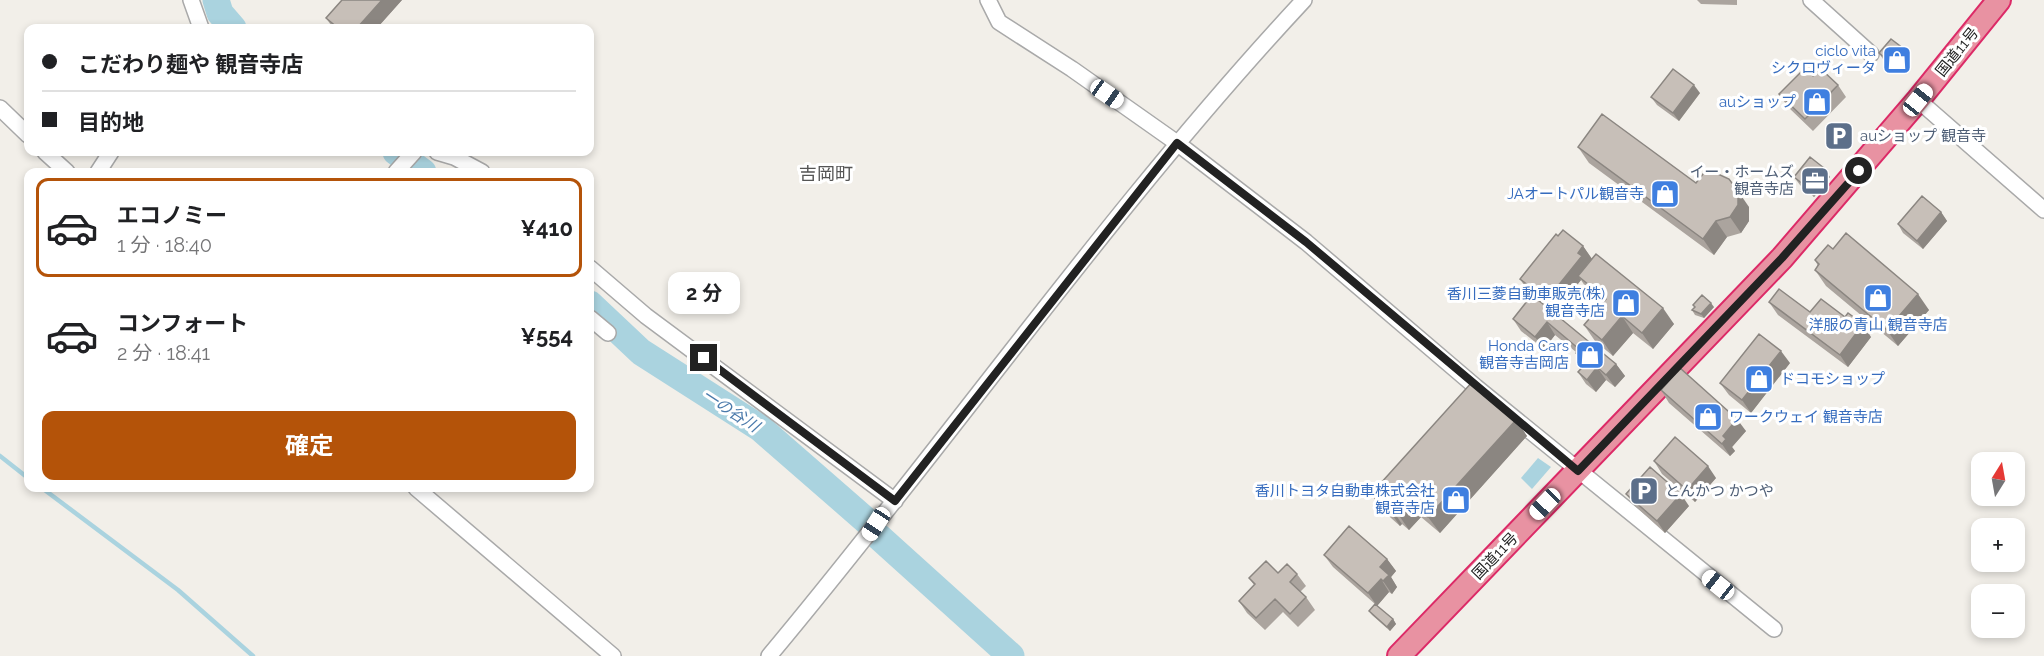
<!DOCTYPE html>
<html lang="ja">
<meta charset="utf-8">
<style>
body{margin:0;font-family:Raleway,"Noto Sans JP",sans-serif;background:#f6f6f6;color:#202124;height:100vh;display:flex;flex-direction:column;font-size:22px;white-space:nowrap}
*{box-sizing:border-box;margin:0}
p{font-size:20px;color:#757577}
.icon{flex:none;width:33px;height:33px;fill:none;stroke:currentColor;stroke-width:2;stroke-linecap:round;stroke-linejoin:round}
.map{position:relative;flex:1;overflow:hidden}
.drawer{position:absolute;left:24px;top:168px;width:570px;height:324px;display:flex;flex-direction:column;background:#fff;border-radius:12px;box-shadow:0 3px 9px #0003}
.drawer>*{flex:none}
.top-card{position:absolute;left:24px;top:24px;width:570px;height:132px;border-radius:12px;box-shadow:0 3px 9px #0003;display:grid;align-content:center;height:132px;padding:0 18px;background:#fff}
.needle{width:39px;rotate:11deg}
.buttons{position:absolute;left:1971px;top:452px;display:grid;gap:12px}
.buttons a{display:grid;place-items:center;width:54px;height:54px;border-radius:12px;background:#fff;box-shadow:0 3px 9px #0003;font-size:30px}
.end{position:absolute;width:27px;height:27px;margin:-14px;border:8px solid #222;background:#fff;box-shadow:0 0 0 3px #fff}
.from{border-radius:50%}
.bubble{position:absolute;height:42px;border-radius:12px;background:#fff;box-shadow:0 3px 9px #0003;font-size:20px;font-weight:700;line-height:42px;text-align:center}
.car{position:absolute;width:18px;height:36px;margin:-18px -9px;border-radius:8px;box-shadow:0 0 4px 2px #0007;background:linear-gradient(#fff 24%,#345 0 40%,#fff 0 76%,#345 0 86%,#fff 0)}
.top-card b{display:flex;align-items:center;gap:21px;height:57px;font-size:22px}
.top-card b+b{border-top:2px solid #e0e0e0}
.top-card i{width:15px;height:15px;background:#202124}
ul{padding:10px 0 0;list-style:none}
li{display:flex;align-items:center;gap:18px;height:99px;margin:0 12px 9px;padding:0 6px;border:3px solid transparent;border-radius:12px}
li div{flex:1}
li b{display:block;font-size:22px}
li em{font-style:normal;font-weight:700}
li.on{border-color:#b45309}
li>.icon{width:54px;height:54px;stroke-width:1.5}
.primary-button{display:flex;gap:12px;margin-top:auto;padding:12px 18px}
.primary-button a{flex:1;height:69px;border-radius:12px;background:#b45309;color:#fff;font-size:24px;font-weight:700;line-height:69px;text-align:center}
.map>svg:first-child{display:block}
.water{fill:#aad3df}
.lines{fill:none;stroke-linecap:round;stroke-linejoin:round}
.stream{stroke:#aad3df;stroke-width:4.5}
.river{stroke:#aad3df;stroke-width:27}
.minor-casing{stroke:#a9a9a9;stroke-width:18}
.highway-casing{stroke:#dc2a67;stroke-width:26}
.minor{stroke:#fff;stroke-width:15}
.highway{stroke:#e892a2;stroke-width:22}
.wall{fill:#aba49e}
.shaded-wall{fill:#8b8681}
.building{fill:#c7bfb8;stroke:#8b8681;stroke-width:1.5}
.route{stroke:#222;stroke-width:8}
.labels{text-anchor:middle;stroke-width:6;stroke-linejoin:round;paint-order:stroke}
.shop-label{font-size:15px;fill:#366cbe;stroke:#fff;text-anchor:end}
.street-label{font-size:15px;fill:#222;stroke:#fff}
.service-label{font-size:15px;fill:#4e5e75;stroke:#fff;text-anchor:start}
.water-label{font-size:16px;font-style:italic;fill:#4a7aab;stroke:#fff}
.quarter-label{font-size:18px;fill:#555;stroke:#fff}
</style>
<div class="map">
<svg width="2044" height="656" viewBox="0 0 2044 656">
<rect width="100%" height="100%" fill="#f2efe9"/>
<!-- water -->
<path class="water" d="M1538 458 1551 467 1532 489 1521 478Z"/>
<g class="lines">
<!-- stream -->
<path class="stream" d="M0 456 28 478
M42 488 178 590 253 656"/>
<!-- river -->
<path class="river" d="M216 0 220 13 233 28
M396 152 423 172
M590 304 641 352 760 428 869 523
M879 537 1011 656"/>
<!-- minor casing -->
<g class="minor-casing">
<path id="minor" d="M191 0 201 28
M988 0 999 22 1072 69 1177 143 1306 242 1476 387 1774 629
M1811 0 1871 54
M1918 100 2044 210
M0 108 28 135
M45 152 67 172
M437 152 454 157 482 172
M98 172 111 152
M396 172 414 152
M590 268 646 316 895 501
M590 318 608 333
M416 488 613 656
M769 656C950 440 1111 207 1304 0"/>
</g>
<!-- highway casing -->
<g class="highway-casing">
<path id="highway" d="M1399 656 1782 258 1918 100 1999 0"/>
</g>
<!-- minor -->
<use href="#minor" class="minor"/>
<!-- highway -->
<use href="#highway" class="highway"/>
</g>
<!-- wall -->
<path class="wall" d="M342 0H402L377 28H333L326 18Z
M1697 0H1737V5L1701 4Z
M1904 49 1910 58 1898 72 1885 62 1879 53Z
M1813 76 1838 85 1846 97 1813 131 1788 107 1779 94Z
M1700 93 1679 121 1657 105 1651 97Z
M1578 147 1696 183 1749 207V221L1741 233 1727 237 1714 255 1589 163Z
M1824 168 1830 177 1814 197 1800 185 1794 177Z
M1941 212 1947 221 1923 249 1903 233 1898 224Z
M1558 236 1583 246 1592 259 1588 264 1674 324 1653 349 1633 333 1613 356 1595 341 1584 325 1603 303 1589 292 1581 280 1561 305 1556 301 1550 308 1528 291 1520 279Z
M1833 249 1929 310 1898 346 1826 286 1815 270 1818 266 1815 260Z
M1532 295 1616 364 1625 376 1615 387 1606 380 1596 392 1586 384 1578 372 1584 365 1576 353V352L1555 335 1544 349 1521 331 1513 319Z
M1769 302 1810 312 1871 337 1848 367 1778 315Z
M1693 305 1714 307 1704 318 1695 315 1692 310 1695 307Z
M1790 363 1751 413 1729 395 1720 383Z
M1661 390 1746 431 1732 447 1735 451 1730 456 1669 403Z
M1516 420 1527 436 1440 533 1421 517 1409 530 1402 524 1400 526 1382 510 1371 494Z
M1654 461 1716 478 1695 502 1662 474Z
M1626 494 1689 506 1665 533 1635 506Z
M1324 555 1387 559 1396 571 1391 577 1397 587 1392 594 1389 592 1377 606 1393 619 1396 624 1390 631 1372 615 1369 611 1375 604 1333 567Z
M1278 573 1297 574 1306 586 1300 592 1306 597 1315 610 1298 627 1283 612 1265 630 1247 613 1239 601 1254 585 1249 578Z"/>
<!-- shaded-wall -->
<path class="shaded-wall" d="M382 0H402L377 28H357Z
M1904 49 1910 58 1898 72 1892 64Z
M1694 85 1700 93 1679 121 1673 113Z
M1824 168 1830 177 1814 197 1808 188Z
M1738 191 1749 207V221L1741 233 1730 217Z
M1941 212 1947 221 1923 249 1917 241Z
M1716 221 1727 237 1714 255 1703 239Z
M1583 246 1592 259 1587 264 1590 268 1578 276 1581 280 1561 305 1553 292 1578 253Z
M1548 288 1556 301 1550 308 1542 296Z
M1918 294 1929 310 1898 346 1887 330Z
M1711 303 1714 307 1704 318 1701 314Z
M1663 308 1674 324 1653 349 1642 333Z
M1622 316 1633 333 1613 356 1602 340Z
M1547 322 1555 335 1544 349 1535 337Z
M1863 324 1871 337 1848 367 1840 355Z
M1781 351 1790 363 1751 413 1742 400Z
M1616 364 1625 376 1615 387 1606 375Z
M1597 367 1606 380 1596 392 1587 380Z
M1737 419 1746 431 1732 447 1735 451 1730 456 1722 444 1723 436Z
M1516 420 1527 436 1440 533 1428 517Z
M1708 466 1716 478 1695 502 1687 490Z
M1681 494 1689 506 1665 533 1657 521Z
M1410 501 1421 517 1409 530 1398 514Z
M1391 508 1402 524 1400 526 1389 510Z
M1387 559 1396 571 1391 577 1397 587 1392 594 1383 581 1380 567Z
M1381 579 1389 592 1377 606 1368 593Z
M1393 619 1396 624 1390 631 1387 627Z"/>
<!-- building -->
<path class="building" d="M342 0H382L357 28H338L326 18Z
M1891 39 1904 49 1892 64 1879 53Z
M1805 68 1813 76 1820 68 1838 85 1805 119 1779 94Z
M1673 69 1694 85 1673 113 1651 97Z
M1602 114 1696 183 1707 169 1729 179 1738 191V205L1730 217 1716 221 1703 239 1578 147Z
M1810 157 1824 168 1808 188 1794 177Z
M1922 196 1941 212 1917 241 1898 224Z
M1563 230 1583 246 1578 253 1582 256 1553 292 1548 288 1542 296 1520 279 1556 234 1558 236Z
M1846 233 1918 294 1887 330 1815 270 1819 264 1815 260 1828 245 1833 249Z
M1596 254 1663 308 1642 333 1622 316 1602 340 1584 325 1606 299 1578 276Z
M1779 289 1810 312 1821 299 1845 317 1848 313 1863 324 1840 355 1769 302Z
M1532 295 1616 364 1606 375 1597 367 1587 380 1578 372 1587 362 1576 353 1579 349 1547 322 1535 337 1513 319Z
M1702 295 1711 303 1701 314 1692 310 1695 307 1693 305Z
M1759 334 1781 351 1742 400 1720 383Z
M1680 368 1737 419 1723 436 1726 439 1722 444 1661 390Z
M1473 381 1516 420 1428 517 1410 501 1398 514 1391 508 1389 510 1371 494Z
M1675 437 1708 466 1687 490 1654 461Z
M1650 467 1681 494 1657 521 1626 494Z
M1349 526 1387 559 1380 567 1389 575 1383 581 1381 579 1368 593 1324 555Z
M1266 561 1278 573 1287 564 1297 574 1290 582 1306 597 1290 614 1275 599 1256 618 1239 601 1255 584 1249 578Z
M1375 604 1393 619 1387 627 1369 611Z"/>
<g class="lines">
<!-- route -->
<path class="route" d="M704 358 895 501 1177 143 1306 242 1578 471 1782 258 1859 171"/>
</g>
<!-- icons -->
<defs>
<g id="shop-square" transform="scale(1.5)"><rect x="-9" y="-9" width="18" height="18" rx="4" fill="#3f7fe0" stroke="#fff"/><path d="M-5-2.5h2.3a2.7 3.5 0 0 1 5.4 0H5L5.5 6h-11ZM-1.5-2.5h3a1.5 2.3 0 0 0-3 0Z" fill="#fff"/></g>
<g id="parking-square" transform="scale(1.5)"><rect x="-9" y="-9" width="18" height="18" rx="4" fill="#5c6f8a" stroke="#fff"/><path d="M-3.5-5.5H1a3.5 3.5 0 0 1 0 7H-1V5.5H-3.5ZM-1-3.4V-.6H.8a1.4 1.4 0 0 0 0-2.8Z" fill="#fff"/></g>
<g id="office-square" transform="scale(1.5)"><rect x="-9" y="-9" width="18" height="18" rx="4" fill="#5c6f8a" stroke="#fff"/><path d="M-6-3h4V-5.5h4V-3h4V5H-6ZM-1-4.5V-3h2v-1.5ZM-6 0V1H6V0Z" fill="#fff"/></g>
</defs>
<g fill-rule="evenodd">
<use href="#shop-square" x="1897" y="60"/>
<use href="#shop-square" x="1817" y="102"/>
<use href="#parking-square" x="1839" y="136"/>
<use href="#office-square" x="1815" y="181"/>
<use href="#shop-square" x="1665" y="194"/>
<use href="#shop-square" x="1878" y="298"/>
<use href="#shop-square" x="1626" y="303"/>
<use href="#shop-square" x="1590" y="355"/>
<use href="#shop-square" x="1759" y="379"/>
<use href="#shop-square" x="1708" y="417"/>
<use href="#parking-square" x="1644" y="491"/>
<use href="#shop-square" x="1456" y="500"/>
</g>
<g class="labels">
<!-- shop labels -->
<g class="shop-label">
<text x="1876" y="56">ciclo vita<tspan x="1876" dy="17">シクロヴィータ</tspan></text>
<text x="1796" y="107">auショップ</text>
<text x="1644" y="199">JAオートパル観音寺</text>
<text x="1605" y="299">香川三菱自動車販売(株)<tspan x="1605" dy="17">観音寺店</tspan></text>
<text x="1878" y="330" text-anchor="middle">洋服の青山 観音寺店</text>
<text x="1569" y="351">Honda Cars<tspan x="1569" dy="17">観音寺吉岡店</tspan></text>
<text x="1780" y="384" text-anchor="start">ドコモショップ</text>
<text x="1729" y="422" text-anchor="start">ワークウェイ 観音寺店</text>
<text x="1435" y="496">香川トヨタ自動車株式会社<tspan x="1435" dy="17">観音寺店</tspan></text>
</g>
<!-- street labels -->
<g class="street-label">
<text transform="translate(1957 52) rotate(-51)" y="5">国道11号</text>
<text transform="translate(1495 556) rotate(-46)" y="5">国道11号</text>
</g>
<!-- service labels -->
<g class="service-label">
<text x="1860" y="141">auショップ 観音寺</text>
<text x="1794" y="177" text-anchor="end">イー・ホームズ<tspan x="1794" dy="17">観音寺店</tspan></text>
<text x="1665" y="496">とんかつ かつや</text>
</g>
<!-- water labels -->
<g class="water-label">
<text transform="translate(731 410) rotate(33)" y="6">一の谷川</text>
</g>
<!-- quarter labels -->
<g class="quarter-label">
<text x="826" y="180">吉岡町</text>
</g>
</g>
</svg>
<div class="buttons">
<a><svg class="needle" viewBox="-14 -14 28 28"><path d="M0-13l5 13h-10z" fill="#e53935"/><path d="M0 13l5-13h-10z" fill="#757577"/></svg></a>
<a>+</a>
<a>−</a>
</div>
<i class="end from" style="left:1859px;top:171px"></i>
<i class="end" style="left:704px;top:358px"></i>
<div class="bubble" style="left:668px;top:272px;width:72px">2 分</div>
<i class="car" style="left:1107px;top:94px;rotate:125deg"></i>
<i class="car" style="left:1918px;top:100px;rotate:39deg"></i>
<i class="car" style="left:1545px;top:504px;rotate:224deg"></i>
<i class="car" style="left:876px;top:524px;rotate:213deg"></i>
<i class="car" style="left:1718px;top:585px;rotate:309deg"></i>
<div class="top-card">
<b><i class="from"></i>こだわり麺や 観音寺店</b>
<b><i></i>目的地</b>
</div>
<section class="drawer">
<ul>
<li class="on"><svg class="icon" aria-label="car" viewBox="0 0 24 24"><path d="M5 17H2v-5l4-1 3-4h7l3 4 3 1v5h-3M9 17h6M6 11h13"/><circle cx="7" cy="17" r="2"/><circle cx="17" cy="17" r="2"/></svg><div><b>エコノミー</b><p>1 分 · 18:40</p></div><em>¥410</em></li>
<li><svg class="icon" aria-label="car" viewBox="0 0 24 24"><path d="M5 17H2v-5l4-1 3-4h7l3 4 3 1v5h-3M9 17h6M6 11h13"/><circle cx="7" cy="17" r="2"/><circle cx="17" cy="17" r="2"/></svg><div><b>コンフォート</b><p>2 分 · 18:41</p></div><em>¥554</em></li>
</ul>
<div class="primary-button"><a>確定</a></div>
</section>
</div>
